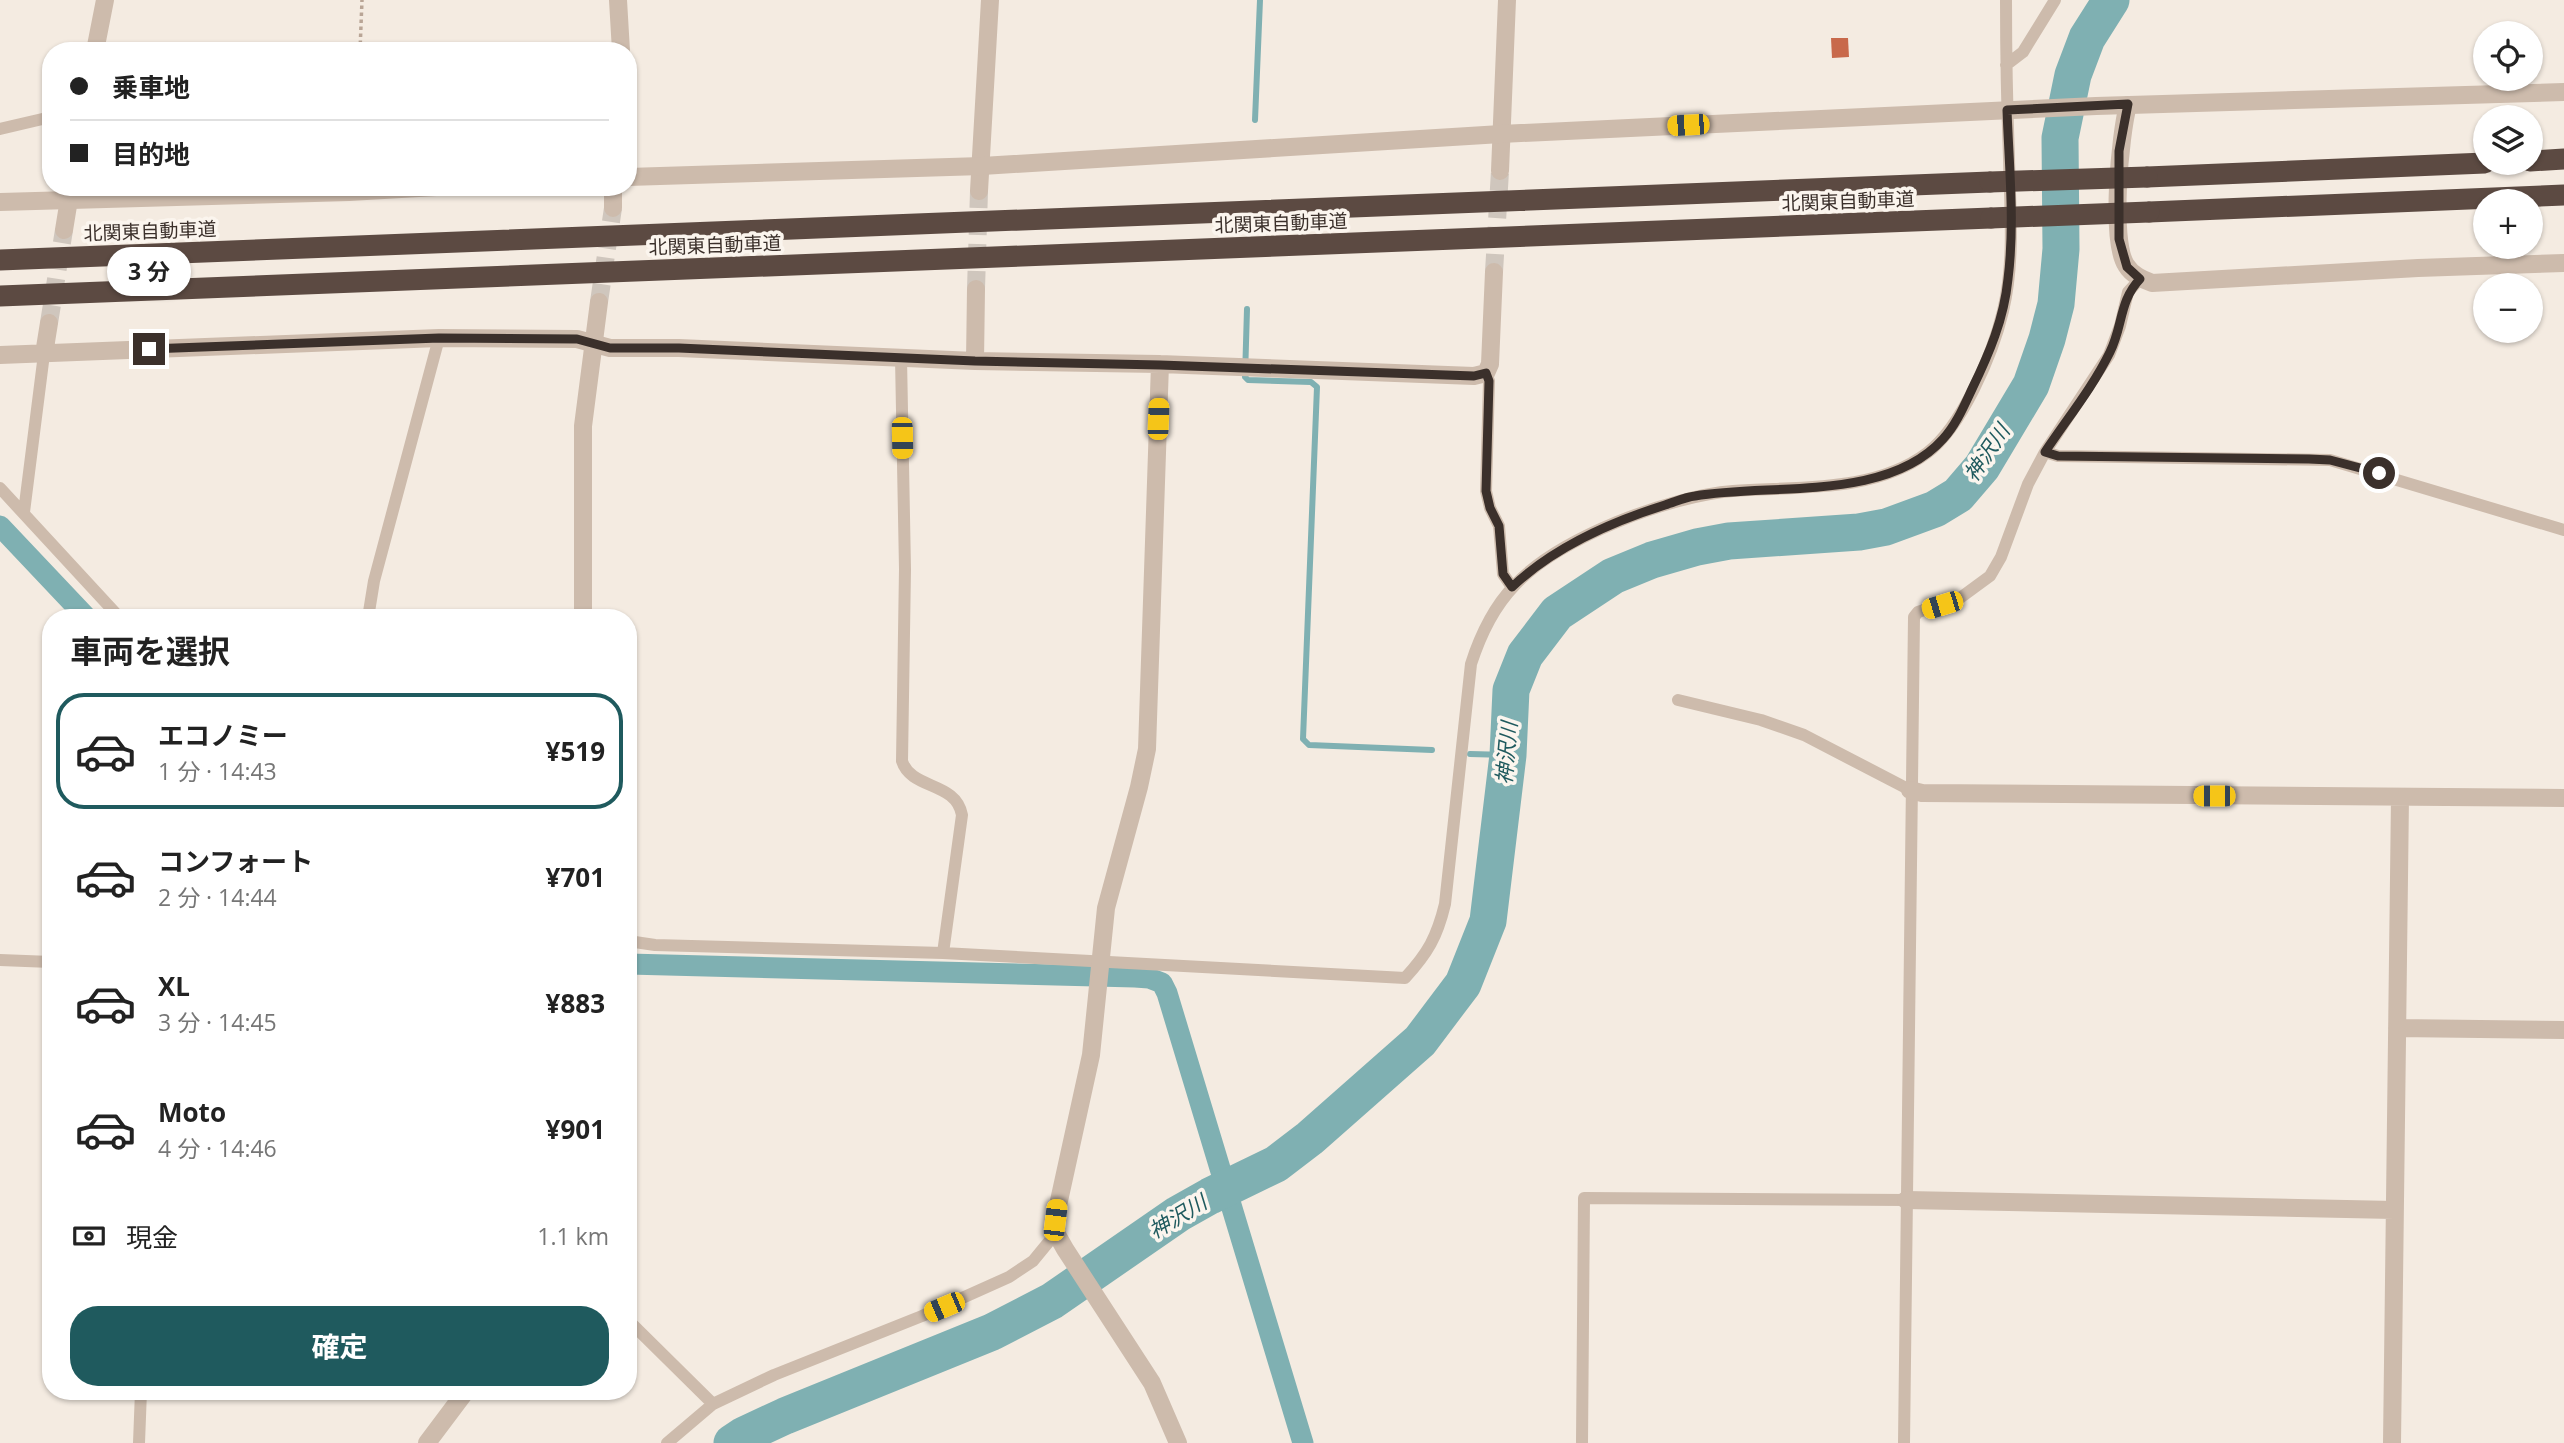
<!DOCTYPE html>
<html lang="ja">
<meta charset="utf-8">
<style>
body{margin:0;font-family:"Open Sans","Noto Sans JP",sans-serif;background:#f2f2f2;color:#222;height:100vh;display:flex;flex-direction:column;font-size:26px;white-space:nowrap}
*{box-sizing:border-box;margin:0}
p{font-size:23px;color:#767676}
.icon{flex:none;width:38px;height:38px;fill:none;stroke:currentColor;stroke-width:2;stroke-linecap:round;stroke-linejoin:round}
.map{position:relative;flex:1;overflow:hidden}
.drawer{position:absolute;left:42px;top:609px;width:595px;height:791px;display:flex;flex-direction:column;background:#fff;border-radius:28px;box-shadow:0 2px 5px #0004}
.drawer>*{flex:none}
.guide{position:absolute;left:42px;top:42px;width:595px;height:154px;border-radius:28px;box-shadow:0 2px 5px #0004;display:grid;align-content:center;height:154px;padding:0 28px;background:#fff}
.fabs{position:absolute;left:2473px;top:21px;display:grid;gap:14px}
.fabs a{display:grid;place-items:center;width:70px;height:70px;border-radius:50%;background:#fff;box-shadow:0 2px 5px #0004;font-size:35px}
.end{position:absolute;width:32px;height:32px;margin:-16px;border:9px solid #3b302b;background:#fff;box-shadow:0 0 0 4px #fff}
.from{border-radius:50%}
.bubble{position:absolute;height:49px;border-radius:24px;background:#fff;box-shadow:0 2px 5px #0004;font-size:23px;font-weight:700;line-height:49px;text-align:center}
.car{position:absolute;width:21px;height:42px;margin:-21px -10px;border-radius:9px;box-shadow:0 0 5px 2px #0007;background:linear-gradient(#f5c518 24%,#345 0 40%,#f5c518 0 76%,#345 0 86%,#f5c518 0)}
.guide b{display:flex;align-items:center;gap:24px;height:66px;font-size:26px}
.guide b+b{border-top:2px solid #e0e0e0}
.guide i{width:18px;height:18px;background:#222}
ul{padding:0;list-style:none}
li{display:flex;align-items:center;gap:21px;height:116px;margin:0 14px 10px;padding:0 14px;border:4px solid transparent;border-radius:28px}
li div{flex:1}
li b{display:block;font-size:26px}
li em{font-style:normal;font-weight:700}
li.active{border-color:#1f5a5e}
li>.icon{width:63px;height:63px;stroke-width:1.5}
h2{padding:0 28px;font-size:32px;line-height:84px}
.pay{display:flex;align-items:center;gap:18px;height:77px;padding:0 28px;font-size:26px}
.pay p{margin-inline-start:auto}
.action{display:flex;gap:14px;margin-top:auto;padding:14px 28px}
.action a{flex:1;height:80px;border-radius:28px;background:#1f5a5e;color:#fff;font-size:28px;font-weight:700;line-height:80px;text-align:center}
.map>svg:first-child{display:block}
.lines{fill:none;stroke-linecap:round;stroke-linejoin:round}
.stream{stroke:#7fb0b2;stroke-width:6}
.canal{stroke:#7fb0b2;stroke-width:21}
.river{stroke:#7fb0b2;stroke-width:37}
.building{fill:#c8694b}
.minor-tunnel{stroke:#cfc6bd;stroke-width:18;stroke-dasharray:18 9;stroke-linecap:butt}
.tertiary-tunnel{stroke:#cfc6bd;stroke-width:18;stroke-dasharray:18 9;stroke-linecap:butt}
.path{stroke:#b9a596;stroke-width:3.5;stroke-dasharray:3.5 3.5;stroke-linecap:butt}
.service{stroke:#cdbbac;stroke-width:12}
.minor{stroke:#cdbbac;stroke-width:18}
.tertiary{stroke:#cdbbac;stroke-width:18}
.motorway{stroke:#5c4a42;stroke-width:21}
.motorway-bridge{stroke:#5c4a42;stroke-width:21}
.route{stroke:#3b302b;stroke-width:9}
.labels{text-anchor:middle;stroke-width:7;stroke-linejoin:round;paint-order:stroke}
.street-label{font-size:19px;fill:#3b302b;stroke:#fbf5ee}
.water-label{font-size:21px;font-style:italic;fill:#1f5a5e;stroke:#fbf5ee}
</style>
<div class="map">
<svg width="2564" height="1443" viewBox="0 0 2564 1443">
<rect width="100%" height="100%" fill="#f4ebe1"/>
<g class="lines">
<!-- stream -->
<path class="stream" d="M1255 120 1260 0
M1247 309 1245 377 1248 380 1311 382 1317 387 1303 739 1309 745 1432 750
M1470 754 1508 755"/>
<!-- canal -->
<path class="canal" d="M0 526 87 618
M628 964 1135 977 1149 978 1162 983 1167 993 1303 1443"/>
<!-- river -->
<path class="river" d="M732 1443 744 1435 785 1416 992 1332 1052 1301 1178 1214 1210 1196 1276 1164 1310 1138 1420 1041 1463 984 1488 921 1508 755 1511 690 1525 655 1557 613 1613 576 1652 560 1697 547 1729 541 1859 532 1886 527 1935 509 1958 495 1982 467 2031 385 2047 339 2056 304 2061 249 2060 138 2073 75 2087 38 2111 0"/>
</g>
<!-- building -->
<path class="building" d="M1831 38H1848L1849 57 1832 58Z"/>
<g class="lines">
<!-- minor-tunnel -->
<path class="minor-tunnel" d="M1494 272 1500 171
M976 289 979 191
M49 323 64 230"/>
<!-- tertiary-tunnel -->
<path class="tertiary-tunnel" d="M599 302 613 208"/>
<!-- path -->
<path class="path" d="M360 51 362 0"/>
<!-- service -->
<path class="service" d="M2006 65 2023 52 2055 0
M0 129 51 117
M901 358 905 569 902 761C911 790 956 781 962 815L943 953
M1486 373 1489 381 1486 491 1490 508 1499 526 1503 574 1512 587
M2045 452 2058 456 2330 460 2564 530
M0 488 120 618
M24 512 44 354
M368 618 374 581 439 338
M1678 700 1761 720 1804 735 1910 790
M628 941 655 945 943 953 1405 978C1428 953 1437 937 1445 904L1471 664C1480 636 1493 608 1514 586 1558 538 1669 496 1733 491 1796 486 1874 493 1927 453 1962 427 1993 353 2003 311 2015 261 2010 209 2009 158 2007 106 2006 53 2006 0
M0 960 51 962
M628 1320 713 1404
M139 1443 141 1391
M667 1443 713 1404 774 1375 922 1316 1009 1277 1033 1261 1056 1233
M1582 1443 1584 1198 1906 1200
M1904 1443 1914 617 1918 612 1960 598 1990 576 2001 557 2028 484 2045 452 2109 355 2120 326 2128 292 2140 279"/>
<!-- minor -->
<path class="minor" d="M95 51 105 0
M2128 105C2120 135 2110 240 2126 265 2132 275 2142 279 2152 283L2418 268 2564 263
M1500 171 1507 0
M979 191 990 0
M64 230 71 187
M44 354 49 323
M0 355 439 338 577 339 610 348H679L975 361 1160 364 1474 376 1486 373 1490 364 1494 272
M975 361 976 289
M1160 364 1147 749 1139 787 1106 908 1091 1055 1055 1219 1056 1233 1065 1249 1152 1383 1178 1443
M1910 790 1922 793 2564 798
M2397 1028 2564 1030
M1906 1200 2394 1210
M2392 1443 2400 797"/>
<!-- tertiary -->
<path class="tertiary" d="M618 0 621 51
M628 177 982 166 1501 134 2096 106 2564 92
M613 187V208
M0 202 349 192 436 187
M583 618V426L599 302
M427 1443 466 1391"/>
<!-- motorway -->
<path class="motorway" d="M2530 161 2564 159
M2147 177 2485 163
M2149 212 2564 195
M0 260 1990 182
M0 296 1991 218"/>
<!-- motorway-bridge -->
<path class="motorway-bridge" d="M1990 182 2147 177
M1991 218 2149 212"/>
</g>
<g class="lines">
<!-- route -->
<path class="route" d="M149 349 439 338 577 339 610 348H679L975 361 1160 365 1474 376 1486 373 1489 381 1486 491 1490 508 1499 526 1503 574 1512 587C1554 547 1611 522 1665 505 1675 502 1685 497 1695 496 1770 483 1887 502 1943 439 1956 425 1964 406 1972 389 1989 354 2004 319 2008 279 2015 223 2009 166 2007 110L2128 104 2119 151V239L2127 267 2140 279C2119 301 2123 326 2110 352 2093 387 2067 419 2045 452L2058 456 2309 459 2330 460 2379 473"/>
</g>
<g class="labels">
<!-- street labels -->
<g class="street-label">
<text transform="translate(1848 201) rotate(-2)" y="7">北関東自動車道</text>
<text transform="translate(1281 223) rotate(-2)" y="7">北関東自動車道</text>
<text transform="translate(150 231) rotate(-2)" y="7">北関東自動車道</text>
<text transform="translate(715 245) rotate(-2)" y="7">北関東自動車道</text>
</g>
<!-- water labels -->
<g class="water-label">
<text transform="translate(1987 453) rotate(-56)" y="7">神沢川</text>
<text transform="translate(1507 753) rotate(-85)" y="7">神沢川</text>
<text transform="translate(1178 1217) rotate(-31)" y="7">神沢川</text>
</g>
</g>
</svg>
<div class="fabs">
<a><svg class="icon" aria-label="locate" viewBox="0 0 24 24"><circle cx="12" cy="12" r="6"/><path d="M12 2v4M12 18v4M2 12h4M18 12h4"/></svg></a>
<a><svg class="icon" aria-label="layers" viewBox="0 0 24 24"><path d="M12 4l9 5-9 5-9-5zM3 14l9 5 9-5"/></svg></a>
<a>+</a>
<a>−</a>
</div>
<i class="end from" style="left:2379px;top:473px"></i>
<i class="end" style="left:149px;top:349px"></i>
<div class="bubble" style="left:107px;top:247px;width:84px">3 分</div>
<i class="car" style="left:1688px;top:125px;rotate:267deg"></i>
<i class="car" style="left:1158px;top:419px;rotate:2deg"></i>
<i class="car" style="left:902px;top:438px;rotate:179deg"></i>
<i class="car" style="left:1942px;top:605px;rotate:253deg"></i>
<i class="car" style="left:2214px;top:796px;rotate:270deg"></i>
<i class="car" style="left:1055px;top:1220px;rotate:7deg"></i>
<i class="car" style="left:944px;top:1307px;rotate:247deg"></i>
<div class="guide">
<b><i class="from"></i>乗車地</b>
<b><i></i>目的地</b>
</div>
<section class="drawer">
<h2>車両を選択</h2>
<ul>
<li class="active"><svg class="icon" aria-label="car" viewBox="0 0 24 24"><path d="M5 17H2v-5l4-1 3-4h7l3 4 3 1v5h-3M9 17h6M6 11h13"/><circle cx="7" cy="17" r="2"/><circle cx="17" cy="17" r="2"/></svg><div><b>エコノミー</b><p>1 分 · 14:43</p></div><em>¥519</em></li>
<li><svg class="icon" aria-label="car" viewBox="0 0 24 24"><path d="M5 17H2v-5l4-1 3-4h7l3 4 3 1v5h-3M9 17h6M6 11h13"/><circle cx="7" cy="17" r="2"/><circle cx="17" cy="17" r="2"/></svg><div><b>コンフォート</b><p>2 分 · 14:44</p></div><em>¥701</em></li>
<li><svg class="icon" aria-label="car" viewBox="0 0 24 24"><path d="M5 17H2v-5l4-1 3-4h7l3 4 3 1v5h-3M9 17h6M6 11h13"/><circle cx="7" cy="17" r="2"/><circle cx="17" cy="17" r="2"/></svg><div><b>XL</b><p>3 分 · 14:45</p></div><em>¥883</em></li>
<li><svg class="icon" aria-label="car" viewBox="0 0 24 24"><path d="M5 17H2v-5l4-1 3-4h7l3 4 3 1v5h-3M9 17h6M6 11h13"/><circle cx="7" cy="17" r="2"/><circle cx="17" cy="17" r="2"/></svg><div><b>Moto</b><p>4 分 · 14:46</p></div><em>¥901</em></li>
</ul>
<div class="pay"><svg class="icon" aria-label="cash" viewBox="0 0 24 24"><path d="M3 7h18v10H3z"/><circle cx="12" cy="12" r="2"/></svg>現金<p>1.1 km</p></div>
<div class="action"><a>確定</a></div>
</section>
</div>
